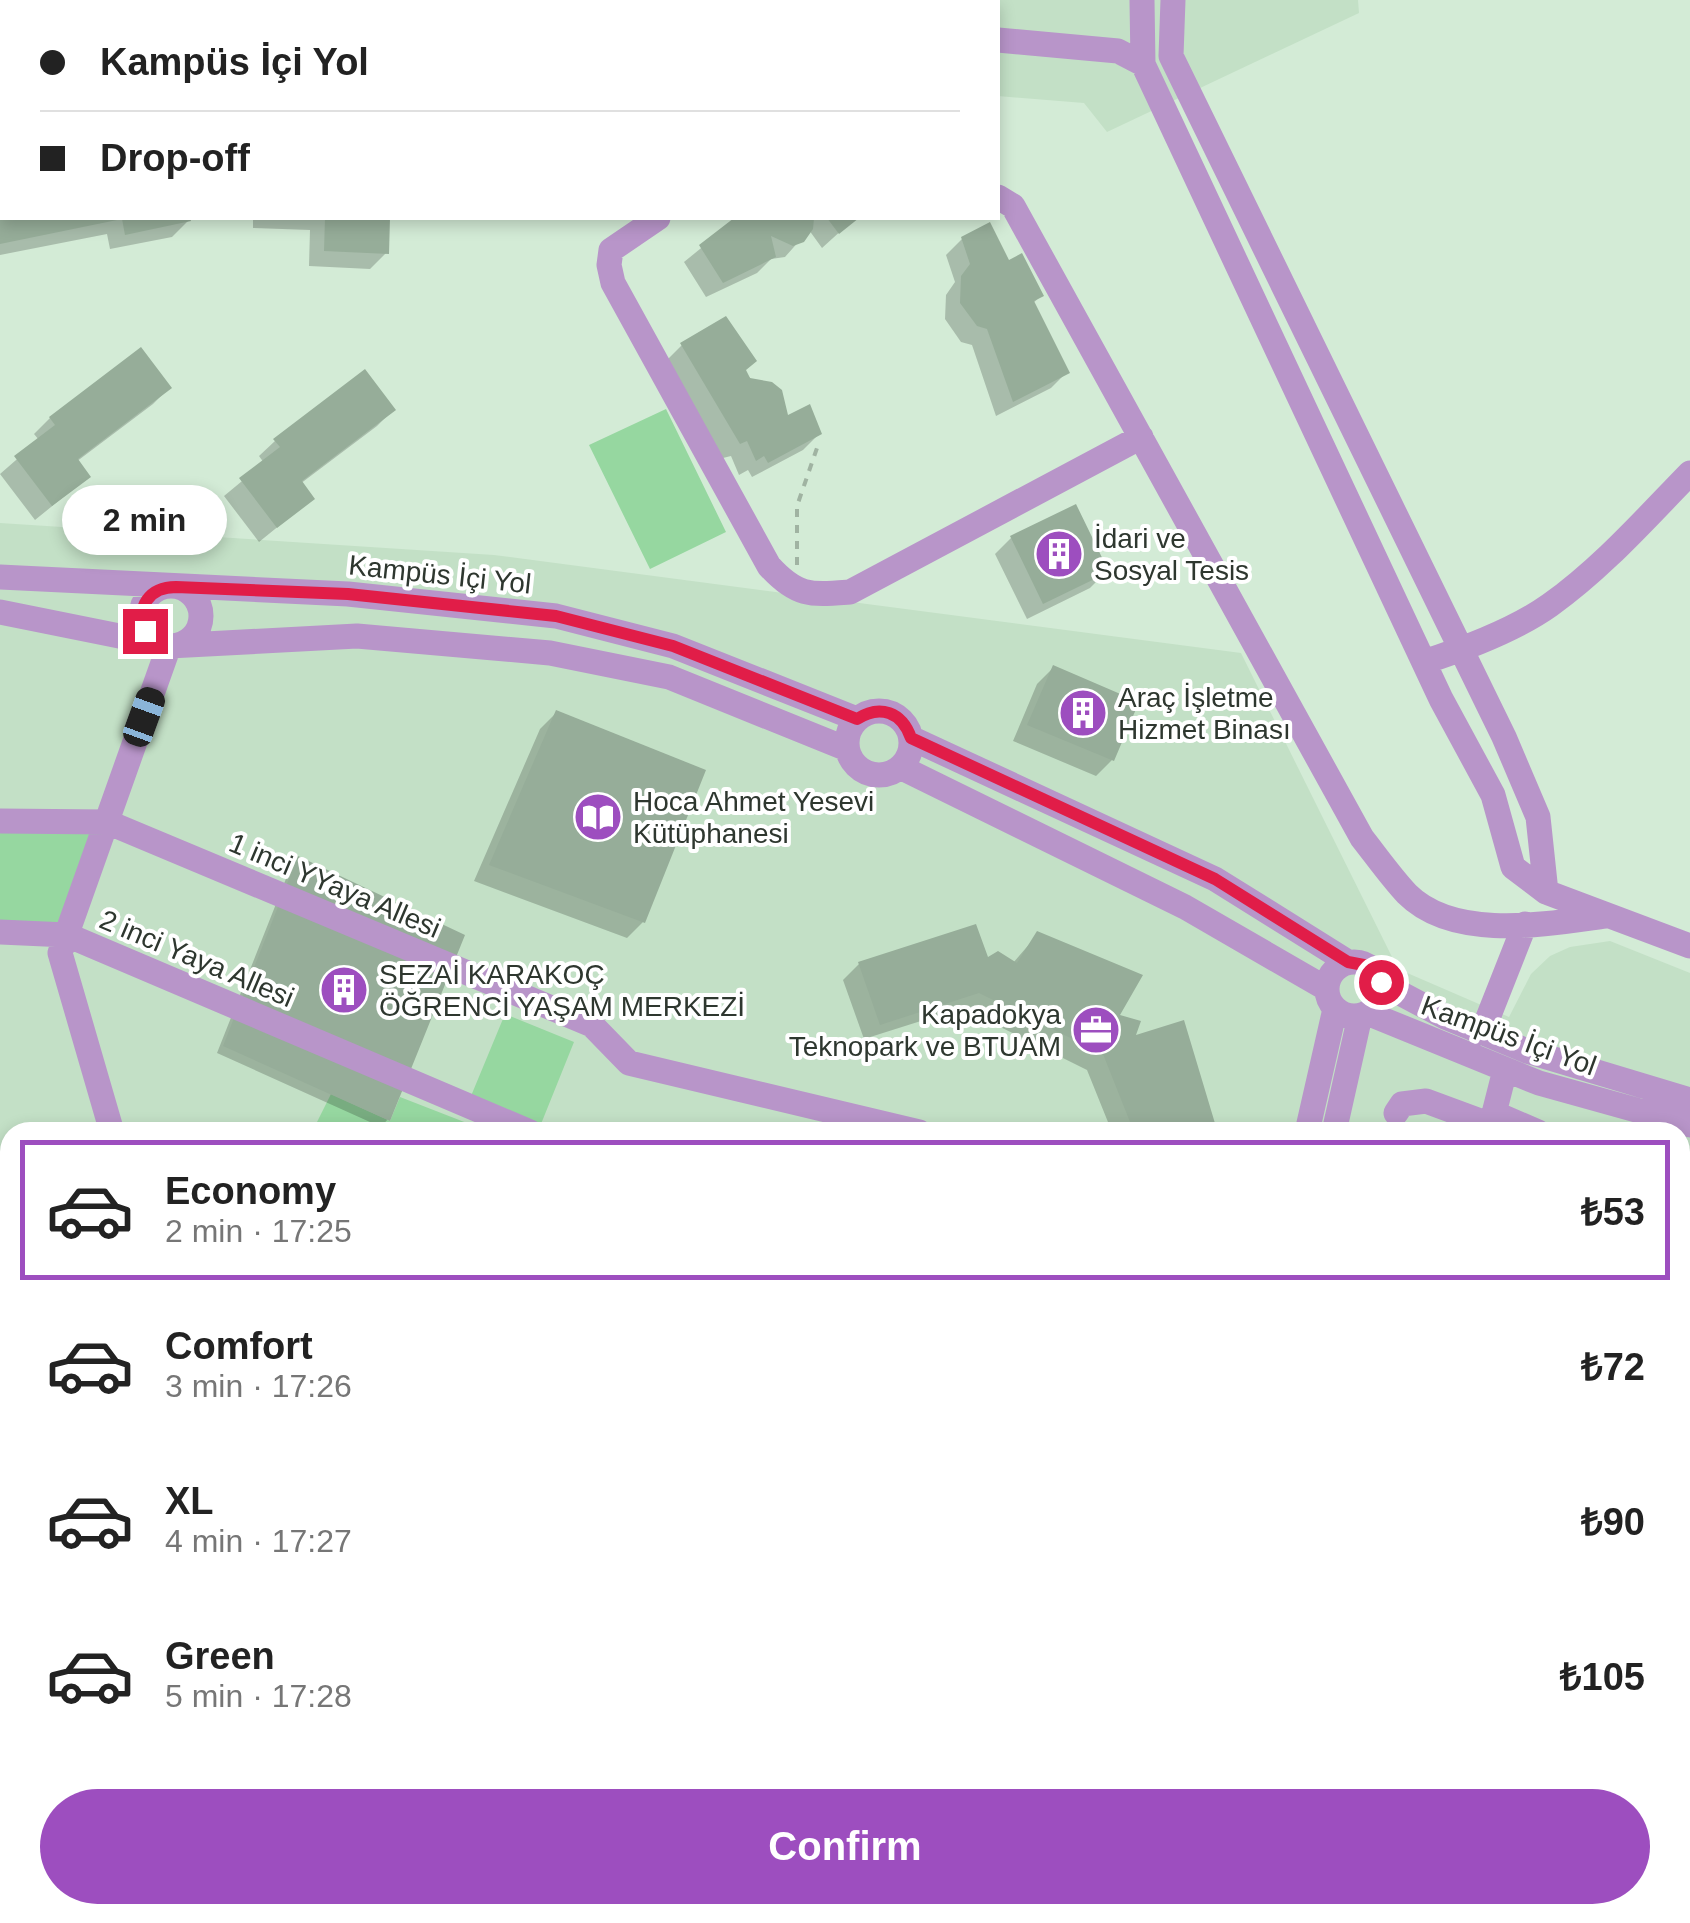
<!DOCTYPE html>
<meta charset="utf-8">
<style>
body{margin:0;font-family:Arial,sans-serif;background:#f6f6f6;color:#222;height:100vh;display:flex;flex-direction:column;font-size:38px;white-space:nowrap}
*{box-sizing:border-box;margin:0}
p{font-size:32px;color:#767676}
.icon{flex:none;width:55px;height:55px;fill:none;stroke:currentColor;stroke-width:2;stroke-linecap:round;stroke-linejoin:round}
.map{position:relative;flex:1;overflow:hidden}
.panel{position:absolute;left:0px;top:1122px;width:1690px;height:802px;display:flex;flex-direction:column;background:#fff;border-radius:30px 30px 0 0;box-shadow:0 5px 15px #0003}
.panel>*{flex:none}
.guide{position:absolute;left:0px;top:0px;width:1000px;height:220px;box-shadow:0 5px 15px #0003;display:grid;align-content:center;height:220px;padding:0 40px;background:#fff}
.end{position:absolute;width:45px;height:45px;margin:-22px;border:12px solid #e11d48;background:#fff;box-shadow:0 0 0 5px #fff}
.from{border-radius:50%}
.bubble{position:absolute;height:70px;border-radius:35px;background:#fff;box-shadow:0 5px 15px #0003;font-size:32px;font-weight:600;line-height:70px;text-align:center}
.car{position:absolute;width:30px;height:60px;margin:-30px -15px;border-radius:12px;box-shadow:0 0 8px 2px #0007;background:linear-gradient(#222 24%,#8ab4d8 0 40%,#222 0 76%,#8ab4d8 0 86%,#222 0)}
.guide b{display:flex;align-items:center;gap:35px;height:95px;font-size:38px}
.guide b+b{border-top:2px solid #e0e0e0}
.guide i{width:25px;height:25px;background:#222}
ul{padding:18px 0 0;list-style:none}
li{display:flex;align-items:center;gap:30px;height:140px;margin:0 20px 15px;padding:0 20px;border:5px solid transparent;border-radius:0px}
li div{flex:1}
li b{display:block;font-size:38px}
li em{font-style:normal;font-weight:600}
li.current{border-color:#9d4ebf}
li>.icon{width:90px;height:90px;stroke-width:1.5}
.action{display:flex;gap:20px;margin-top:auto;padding:20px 40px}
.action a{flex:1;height:115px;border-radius:60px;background:#9d4ebf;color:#fff;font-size:40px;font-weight:600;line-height:115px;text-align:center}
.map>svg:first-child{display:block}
.built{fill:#c3e0c6;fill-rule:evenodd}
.green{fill:#96d7a0}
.shadow{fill:#0003}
.building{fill:#96ad99}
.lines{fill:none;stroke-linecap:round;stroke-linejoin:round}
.path{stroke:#a0b3a2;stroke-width:4;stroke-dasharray:8 8;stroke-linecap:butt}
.minor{stroke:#b895c9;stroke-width:25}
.route{stroke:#e11d48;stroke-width:12}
.labels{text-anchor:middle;stroke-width:8;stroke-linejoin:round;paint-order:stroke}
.poi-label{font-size:28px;fill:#2e372f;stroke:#fff;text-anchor:start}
.street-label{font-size:28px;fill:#2e372f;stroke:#fff}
</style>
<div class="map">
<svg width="1690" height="1923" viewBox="0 0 1690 1923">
<rect width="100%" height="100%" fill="#d3ebd6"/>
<!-- built -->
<path class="built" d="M0 0H1358L1359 13 1107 132 1084 103 998 96V2H2V16Z
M0 523 494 555 1241 653 1398 969 1509 1017 1531 974 1550 956 1570 947 1610 941 1690 973V1923H0ZM10 1132H1680V1915H10Z"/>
<!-- green -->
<path class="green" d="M666 409 726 532 650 569 589 445Z
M0 821 107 822 67 935 0 932Z
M505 1014 574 1042 541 1124 471 1096Z
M331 1094 390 1121 400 1097 490 1132H312Z
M1686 1257 1690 1259V1388L1680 1383V1270Z"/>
<!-- shadow -->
<path class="shadow" d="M0 186H2V218H187L188 221 172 237 110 249 107 234 0 255Z
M253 218H388L386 253 370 269 309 266 310 230 253 228Z
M738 218H855L822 248 809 230 785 257 771 259 757 273 706 297 684 262Z
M962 239 1008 263 1041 296 1032 304 1067 372 1051 388 996 416 972 345 961 342 945 319 946 295 955 282 946 255Z
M682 345 744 371 786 419 819 434 803 450 752 477 748 470 739 475 731 456 723 458 666 361Z
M169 388 153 404 76 462 88 477 35 520 0 474 39 440 34 434 50 418Z
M393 410 377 426 300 484 312 499 259 542 224 496 264 463 259 456 275 441Z
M1011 538 1106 572 1090 588 1027 619 995 554Z
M1053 668 1112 760 1096 776 1013 741 1037 684Z
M556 713 643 922 627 938 474 881 540 729Z
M298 859 388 1119 381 1127 217 1053 291 866Z
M1038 934 1116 1017 1132 1039 1214 1129 1211 1132H1112L1087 1070 962 1008 864 1039 843 980 859 964 1013 963Z
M1680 1746H1690V1796L1680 1806Z
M365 1915H454L455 1923H366Z
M712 1915H808L809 1923H713Z
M914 1915H1003V1923H915Z"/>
<!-- building -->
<path class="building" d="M0 218H190L191 221 125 235 122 219 0 244Z
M325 218H390L389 254 324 251Z
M734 218H814L813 229 804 242 793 246 771 236 776 257 723 283 699 245Z
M827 218H859L839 234Z
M990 222 1009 260 1022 253 1044 296 1034 301 1070 373 1013 402 987 329 977 326 960 303 961 276 970 264 961 237Z
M726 316 757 361 746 370 750 378 772 382 782 390 788 415 810 404 822 434 768 463 764 456 756 461 747 441 740 444 680 343Z
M141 347 172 388 78 459 91 477 52 506 14 456 55 425 49 417Z
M365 369 396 410 302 481 315 499 277 528 239 478 280 447 273 439Z
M1076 504 1109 572 1043 604 1010 536Z
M1053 665 1139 702 1114 761 1027 725Z
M556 710 706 770 645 923 489 865Z
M298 856 465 935 390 1121 223 1046Z
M976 924 988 957 998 951 1017 963 1037 931 1143 975 1120 1015 1141 1021 1136 1035 1184 1020 1217 1130 1134 1132 1103 1054 979 993 880 1025 858 962Z
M1680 1744H1690V1789H1680Z
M393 1915H455L456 1923H394Z
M740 1915H810L811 1923H741Z
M932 1915H1003L1005 1923H933Z
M1062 1915H1128L1129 1923H1027Z"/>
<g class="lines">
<!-- path -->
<path class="path" d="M797 565V506L817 448
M1680 1541 1690 1545"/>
<!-- minor -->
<path class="minor" d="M542 0 570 2
M1142 0 1143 64
M1173 0 1171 56 1504 737 1538 817 1546 892
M998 40 1118 51 1143 64 1441 699 1493 795 1513 867 1546 892 1690 946
M998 197 1013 206 1362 838C1377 857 1391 877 1407 894 1454 941 1546 924 1605 916
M658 218 611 250 609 265 613 283 769 566C797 597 811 595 850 592L1141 437
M0 577 348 594 556 616 673 646 857 719
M141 616a30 30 0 1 1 60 0a30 30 0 1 1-60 0Z
M0 612 169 646 357 636 550 653 669 677 847 749
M1424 662C1464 649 1515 630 1550 605 1602 568 1645 519 1690 473
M847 743a32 32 0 1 1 64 0a32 32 0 1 1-64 0Z
M911 738 1215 879 1348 962
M900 767 1185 907 1327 989
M0 821 107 822 592 1025 629 1063 919 1132
M0 932 67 935 530 1132
M1327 989a27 27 0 1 1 54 0a27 27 0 1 1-54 0Z
M1381 983 1445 1017 1527 1051 1690 1100
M1367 1013 1539 1083 1690 1125
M1482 1033 1525 924
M1396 1113 1402 1104 1426 1101 1491 1125 1505 1070
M1494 1113 1538 1132
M112 1132 60 953 169 646
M1307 1132 1335 1009
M1334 1132 1360 1016
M0 1191 10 1271
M1680 1419 1690 1425
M0 1459 10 1493
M0 1602 5 1654
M1680 1666H1690
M0 1809 5 1697
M141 1915 142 1923
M465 1915 466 1923
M697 1915 698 1923
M20 1923 21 1915
M1158 1923V1915
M1191 1923 1192 1915"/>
</g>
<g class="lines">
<!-- route -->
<path class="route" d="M145 631C136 607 149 587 176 587L348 594 556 616 673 646 857 719C880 704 902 712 911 738L1215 879 1348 962 1369 966 1381 982"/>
</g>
<!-- icons -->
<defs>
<g id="building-disc" transform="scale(2.5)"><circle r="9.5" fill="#9d4ebf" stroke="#fff"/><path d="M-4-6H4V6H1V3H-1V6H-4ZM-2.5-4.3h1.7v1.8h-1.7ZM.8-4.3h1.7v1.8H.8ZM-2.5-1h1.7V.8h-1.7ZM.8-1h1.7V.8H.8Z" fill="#fff"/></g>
<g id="library-disc" transform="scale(2.5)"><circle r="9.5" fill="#9d4ebf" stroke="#fff"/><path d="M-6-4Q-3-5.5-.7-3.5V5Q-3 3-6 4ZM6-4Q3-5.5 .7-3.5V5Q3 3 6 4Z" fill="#fff"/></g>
<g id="office-disc" transform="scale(2.5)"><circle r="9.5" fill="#9d4ebf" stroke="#fff"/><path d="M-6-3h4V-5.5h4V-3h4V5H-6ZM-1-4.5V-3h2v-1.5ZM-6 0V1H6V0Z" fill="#fff"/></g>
</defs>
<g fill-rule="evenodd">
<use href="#building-disc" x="1059" y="554"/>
<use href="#building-disc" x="1083" y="713"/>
<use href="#library-disc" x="598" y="817"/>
<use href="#building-disc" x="344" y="990"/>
<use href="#office-disc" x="1096" y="1030"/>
</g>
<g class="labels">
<!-- poi labels -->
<g class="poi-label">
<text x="1094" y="548">İdari ve<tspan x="1094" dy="32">Sosyal Tesis</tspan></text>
<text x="1118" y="707">Araç İşletme<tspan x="1118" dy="32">Hizmet Binası</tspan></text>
<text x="633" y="811">Hoca Ahmet Yesevi<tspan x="633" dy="32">Kütüphanesi</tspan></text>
<text x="379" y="984">SEZAİ KARAKOÇ<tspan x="379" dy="32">ÖĞRENCİ YAŞAM MERKEZİ</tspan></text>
<text x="1061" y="1024" text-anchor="end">Kapadokya<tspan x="1061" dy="32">Teknopark ve BTUAM</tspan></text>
</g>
<!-- street labels -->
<g class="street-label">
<text transform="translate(440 574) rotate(6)" y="10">Kampüs İçi Yol</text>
<text transform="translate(335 885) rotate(23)" y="10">1 inci YYaya Allesi</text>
<text transform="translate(197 958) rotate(23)" y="10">2 inci Yaya Allesi</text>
<text transform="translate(1509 1035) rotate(20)" y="10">Kampüs İçi Yol</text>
</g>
</g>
</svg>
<i class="end from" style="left:1381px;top:982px"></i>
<i class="end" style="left:145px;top:631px"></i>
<div class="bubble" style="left:62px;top:485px;width:165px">2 min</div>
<i class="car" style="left:144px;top:717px;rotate:20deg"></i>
<div class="guide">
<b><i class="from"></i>Kampüs İçi Yol</b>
<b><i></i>Drop-off</b>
</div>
<section class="panel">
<ul>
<li class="current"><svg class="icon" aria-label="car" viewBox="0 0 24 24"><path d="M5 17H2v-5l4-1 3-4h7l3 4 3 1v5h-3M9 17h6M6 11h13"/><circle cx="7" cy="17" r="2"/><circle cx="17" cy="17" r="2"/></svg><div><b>Economy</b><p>2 min · 17:25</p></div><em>₺53</em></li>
<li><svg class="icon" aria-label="car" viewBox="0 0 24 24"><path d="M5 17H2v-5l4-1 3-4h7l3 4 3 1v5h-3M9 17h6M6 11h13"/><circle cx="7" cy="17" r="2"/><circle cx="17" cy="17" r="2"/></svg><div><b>Comfort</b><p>3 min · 17:26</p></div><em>₺72</em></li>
<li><svg class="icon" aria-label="car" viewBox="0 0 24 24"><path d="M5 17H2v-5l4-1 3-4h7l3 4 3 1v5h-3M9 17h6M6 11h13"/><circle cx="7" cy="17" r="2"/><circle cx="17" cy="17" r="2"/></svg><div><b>XL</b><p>4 min · 17:27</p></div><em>₺90</em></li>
<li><svg class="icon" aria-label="car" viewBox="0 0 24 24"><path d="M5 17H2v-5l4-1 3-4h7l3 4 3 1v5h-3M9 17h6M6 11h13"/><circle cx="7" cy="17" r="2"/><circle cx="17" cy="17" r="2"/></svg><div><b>Green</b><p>5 min · 17:28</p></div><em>₺105</em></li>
</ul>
<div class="action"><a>Confirm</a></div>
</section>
</div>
